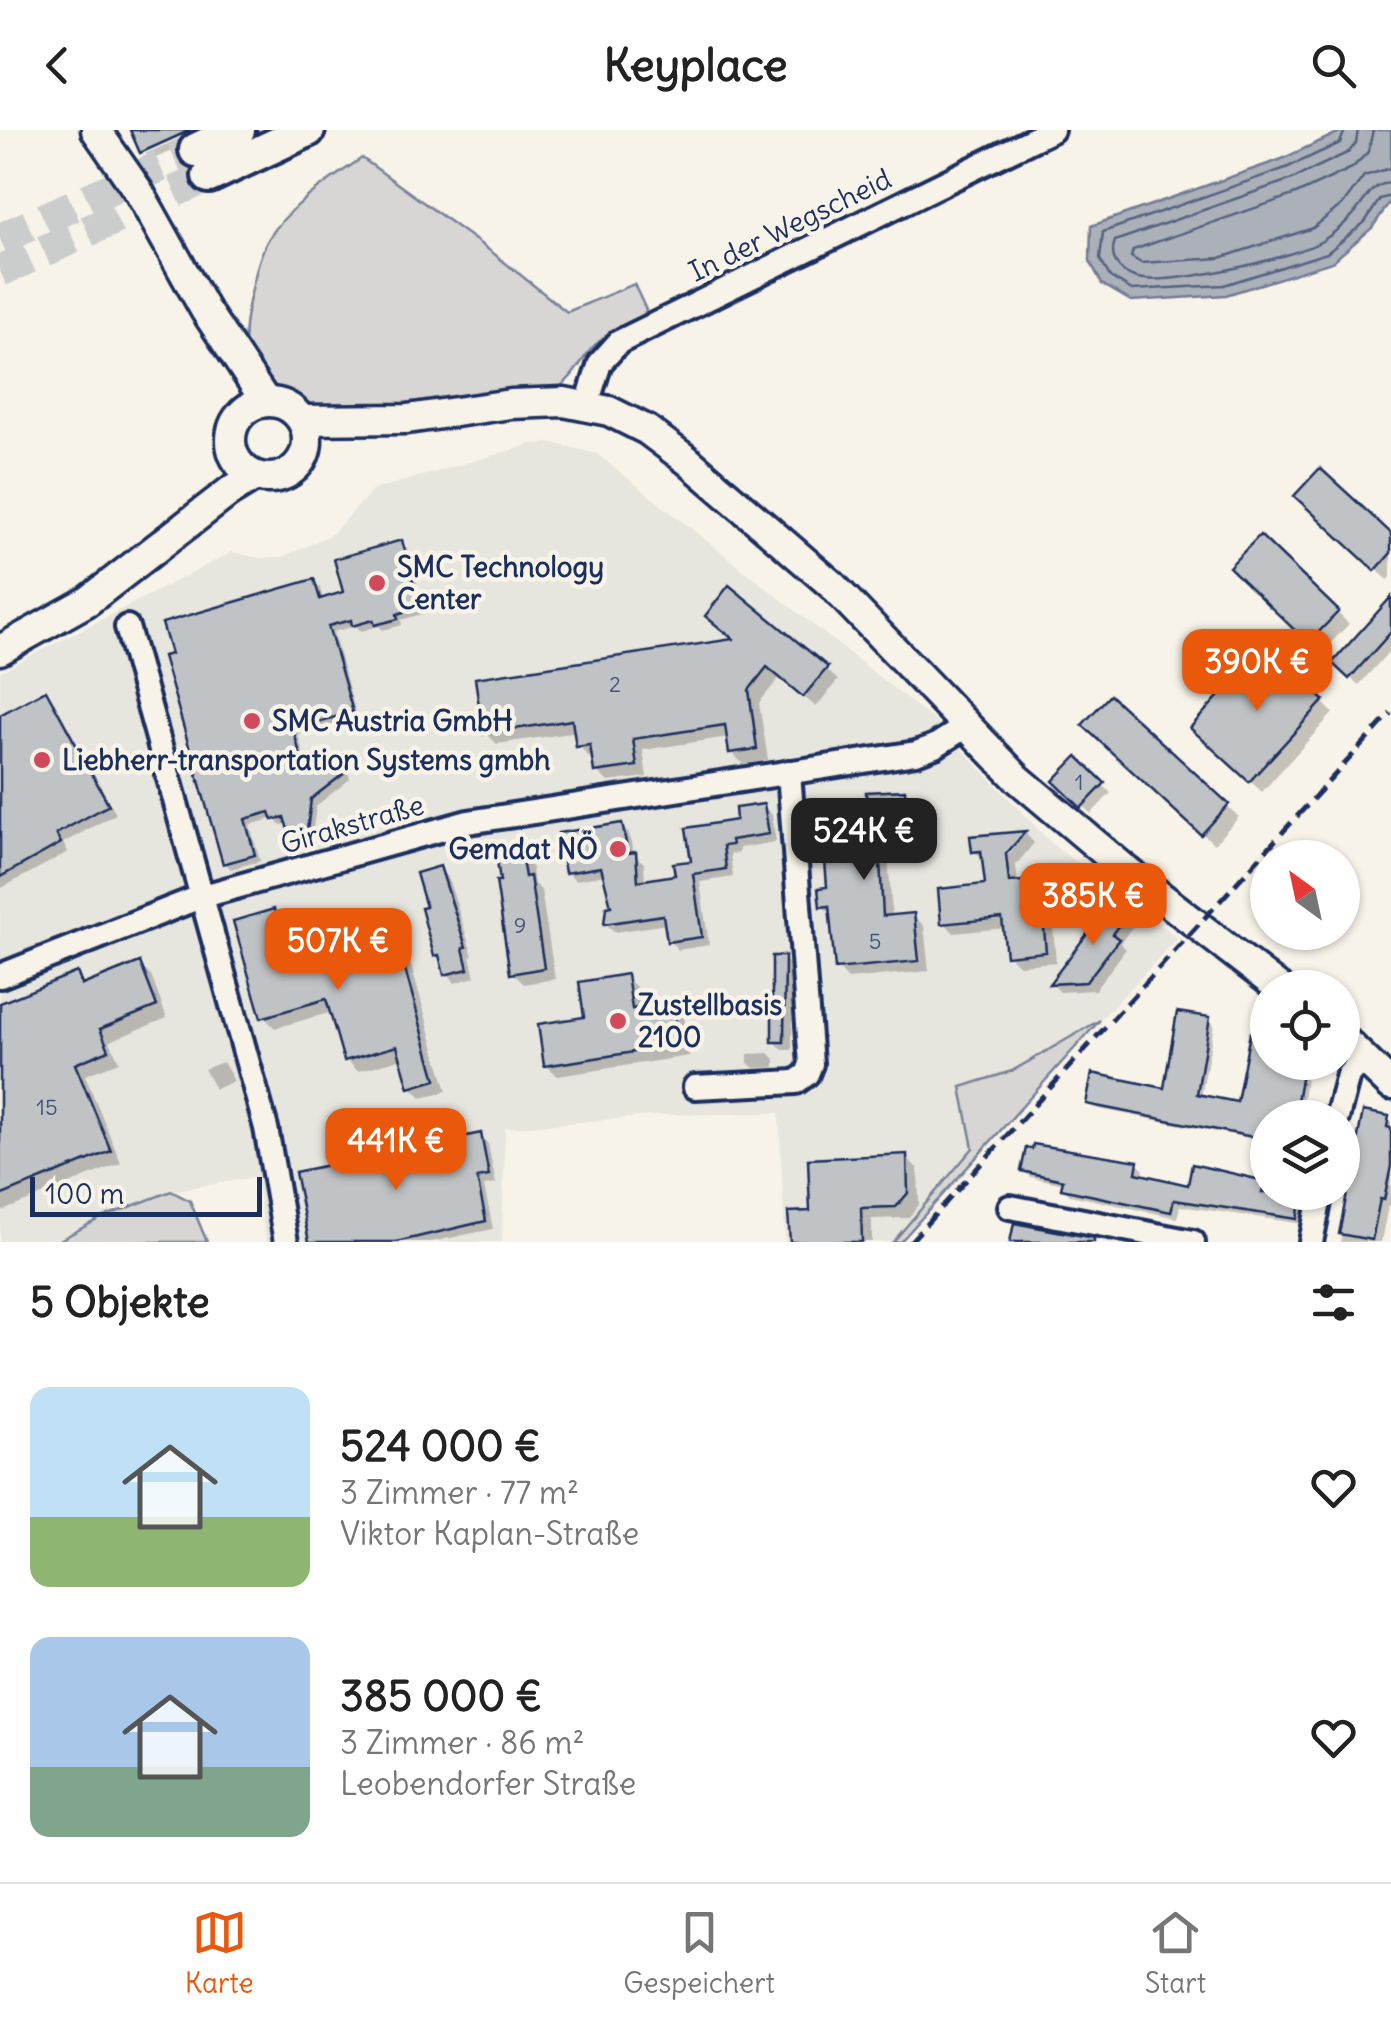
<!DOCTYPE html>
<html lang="de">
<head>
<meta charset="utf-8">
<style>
  body { margin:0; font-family:Delius,sans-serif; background:#f6f6f6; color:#222; height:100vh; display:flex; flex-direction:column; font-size:38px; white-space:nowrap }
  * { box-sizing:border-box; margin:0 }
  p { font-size:32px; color:#767676 }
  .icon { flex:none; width:55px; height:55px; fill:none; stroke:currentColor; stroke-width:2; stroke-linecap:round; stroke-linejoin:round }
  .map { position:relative; height:1112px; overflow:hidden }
  .drawer { display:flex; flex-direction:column; background:#fff; flex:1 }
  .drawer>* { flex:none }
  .needle { width:65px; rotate:327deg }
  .fabs { position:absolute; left:1250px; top:710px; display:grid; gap:20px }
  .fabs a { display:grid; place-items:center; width:110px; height:110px; border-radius:50%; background:#fff; box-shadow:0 2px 8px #0004; font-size:50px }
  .scale { position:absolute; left:30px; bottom:25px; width:232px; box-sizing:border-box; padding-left:10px; border:5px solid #1b2f5e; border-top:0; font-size:28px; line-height:35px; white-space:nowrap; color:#1b2f5e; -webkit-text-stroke:8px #f7f3e8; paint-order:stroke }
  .price { position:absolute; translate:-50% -85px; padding:0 22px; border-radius:20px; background:#ea580c; color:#fff; font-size:32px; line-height:65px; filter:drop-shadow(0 2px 5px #0008) }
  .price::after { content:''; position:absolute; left:50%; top:60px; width:30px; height:22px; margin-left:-15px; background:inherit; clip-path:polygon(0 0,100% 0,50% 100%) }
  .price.selected { background:#222; color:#fff }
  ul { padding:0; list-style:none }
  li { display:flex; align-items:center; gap:30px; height:250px; padding:0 30px }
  li span { display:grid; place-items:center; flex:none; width:280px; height:200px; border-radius:20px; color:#555 }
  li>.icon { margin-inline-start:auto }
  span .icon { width:120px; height:120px; fill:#fffc; stroke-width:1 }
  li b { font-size:42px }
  h2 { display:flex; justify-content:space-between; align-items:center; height:120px; padding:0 30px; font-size:42px }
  header { display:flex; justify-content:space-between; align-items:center; height:130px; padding:0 30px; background:#fff; font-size:45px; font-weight:700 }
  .menu { display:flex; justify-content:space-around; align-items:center; height:140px; border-top:2px solid #e0e0e0; background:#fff; font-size:28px; color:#767676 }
  .menu a { display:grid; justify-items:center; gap:5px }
  .menu .selected { color:#ea580c }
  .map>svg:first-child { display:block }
  .built { fill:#e6e5de }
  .green { fill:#d7d6d4; stroke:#798299; stroke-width:2.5 }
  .water { fill:#acb0b9; stroke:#727c95; stroke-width:2.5 }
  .shadow { fill:#0003; fill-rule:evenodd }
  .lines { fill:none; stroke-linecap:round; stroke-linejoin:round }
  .shore { stroke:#556382; stroke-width:2.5 }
  .building { fill:#c0c3c5; stroke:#1b2f5e; stroke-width:2.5 }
  .highway-tunnel { stroke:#cbcccc; stroke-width:32; stroke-dasharray:32 16; stroke-linecap:butt }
  .minor-casing { stroke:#1b2f5e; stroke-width:30 }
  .major-casing { stroke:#1b2f5e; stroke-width:35 }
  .highway-casing { stroke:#1b2f5e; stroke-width:40 }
  .minor { stroke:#f7f3e8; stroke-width:22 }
  .major { stroke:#f7f3e8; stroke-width:28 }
  .highway { stroke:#f7f3e8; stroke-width:32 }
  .rail { stroke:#1b2f5e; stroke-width:5; stroke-dasharray:15 8; stroke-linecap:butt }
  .poi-dot { fill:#d1495b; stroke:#f7f3e8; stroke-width:4 }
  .labels { text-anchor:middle; stroke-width:9; stroke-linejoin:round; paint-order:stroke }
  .number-label { font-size:22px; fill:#445478 }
  .street-label { font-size:28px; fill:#1b2f5e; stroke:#f7f3e8 }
  .poi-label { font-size:28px; font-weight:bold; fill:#1b2f5e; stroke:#f7f3e8; text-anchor:start }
</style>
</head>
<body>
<header><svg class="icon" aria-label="back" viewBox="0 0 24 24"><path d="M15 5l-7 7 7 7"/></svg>Keyplace<svg class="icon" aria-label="search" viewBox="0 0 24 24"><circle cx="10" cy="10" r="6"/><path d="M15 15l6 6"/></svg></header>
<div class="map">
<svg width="1391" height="1112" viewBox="0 0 1391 1112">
  <rect width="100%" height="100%" fill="#f7f3e8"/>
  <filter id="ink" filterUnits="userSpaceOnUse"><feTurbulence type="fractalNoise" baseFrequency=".01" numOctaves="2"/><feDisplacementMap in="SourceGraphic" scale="20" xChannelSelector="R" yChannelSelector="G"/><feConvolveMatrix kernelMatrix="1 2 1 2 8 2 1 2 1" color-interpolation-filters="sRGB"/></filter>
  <g filter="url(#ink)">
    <polygon class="built" points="553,313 597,324 936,592 1053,715 1178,808 1100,890 1012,941 961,957 973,1018 893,1112 785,1112 779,983 664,985 505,998 502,1112 266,1112 256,1047 171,1061 101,1088 56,1112 0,1112 0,542 232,422 260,428 282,427 305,417 333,403 373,360 532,314"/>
    <g class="green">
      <path d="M362,28L493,123L567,182L634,154L646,180L643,186C627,195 609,203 595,215C579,231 574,251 552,261L332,283C305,280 313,277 292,266C238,238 239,213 252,159C256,141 260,123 269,108C291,74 329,51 362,28Z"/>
      <polygon points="1100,890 900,1112 893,1112 973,1018 961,957 1012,941"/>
      <polygon points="171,1061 190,1071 207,1112 56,1112 101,1088"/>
    </g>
    <polygon class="water" points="1344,0 1391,0 1391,70 1372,98 1332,132 1226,165 1131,171 1102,154 1090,131 1091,96 1282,29"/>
    <g class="shadow">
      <polygon points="187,5 190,13 151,30 145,24"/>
      <polygon points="1308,377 1391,406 1391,447 1388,450"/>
      <polygon points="1260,408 1349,494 1321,523 1232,437"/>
      <polygon points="401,413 407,419 425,483 401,490 402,495 383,500 379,496 361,501 356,496 333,502 357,588 298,605 308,640 341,630 347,636 350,649 316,676 312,707 298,711 292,705 289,693 281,695 274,688 250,695 260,731 231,739 225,733 314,452 320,458 323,470 346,464"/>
      <polygon points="729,458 838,550 816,577 780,547 759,573 768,630 743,634 731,622 729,607 643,620 647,647 608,652 597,641 595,627 590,628 579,616 577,602 497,614 485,602 736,511"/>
      <polygon points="1391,470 1391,519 1359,555 1343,542"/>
      <polygon points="46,563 54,571 116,684 63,713 68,722 0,759 0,588"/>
      <polygon points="1322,572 1333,583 1262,662 1205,610"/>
      <polygon points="1097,607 1227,676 1239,687 1214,714"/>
      <polygon points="1077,629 1111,663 1091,684 1056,651"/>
      <polygon points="904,662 915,673 918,722 888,724 892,787 913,785 924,796 929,841 848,849 838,838 833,786 822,776 830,760 827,723 821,716 869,680"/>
      <polygon points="763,676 772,685 776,712 739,718 739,723 730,724 733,747 700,752 709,815 678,820 670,811 667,794 615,802 606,794 614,778 606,745 575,750 567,741 621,696 629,704 634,725 644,733 645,753 678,748 739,692"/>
      <path d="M1025,703L1034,713L1016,735L1018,754L1077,744L1087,754L1090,790L1077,791L1078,795L1053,797L1056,832L1019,835L1008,825L1006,798L954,803L944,792L987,757L985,731L974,721L973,708ZM1013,712H1019L1000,735L996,732Z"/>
      <polygon points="518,714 530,726 534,754 541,760 555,849 524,854 513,843 503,753"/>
      <polygon points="439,739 448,748 473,826 470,826 475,847 455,853 436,825 429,778"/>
      <polygon points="1114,773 1136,792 1120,813 1126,819 1095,860 1060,862 1052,854"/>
      <polygon points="274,782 285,794 294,825 339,812 351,824 354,834 398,821 410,832 447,961 422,968 411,957 403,928 358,941 346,930 332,882 275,898 263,886"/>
      <polygon points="784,829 792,837 792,920 783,920 774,911"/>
      <polygon points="139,835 151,846 167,888 110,911 119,932 85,945 121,1033 0,1082 0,876 76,845 87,856"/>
      <polygon points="626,847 638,859 641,880 672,875 684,887 689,926 558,946 546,935"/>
      <polygon points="1209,890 1214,895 1201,968 1239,975 1268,932 1304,932 1308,937 1300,986 1310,988 1268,988 1268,1012 1094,978 1089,973 1166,961"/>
      <polygon points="769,923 775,929 775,937 754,938 748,933 748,924"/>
      <polygon points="223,932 234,951 215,959 204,939"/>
      <polygon points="1365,984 1391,992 1391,1077 1388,1076 1381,1112 1340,1112"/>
      <polygon points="480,1006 488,1014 496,1054 484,1056 493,1099 431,1112 312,1112"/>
      <polygon points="906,1027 918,1039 919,1075 908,1088 872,1089 872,1112 793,1112 813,1083"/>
      <polygon points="1137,1033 1144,1040 1143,1047 1190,1058 1194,1037 1268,1054 1268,1062 1310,1062 1303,1094 1180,1076 1177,1088 1070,1065 1063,1058 1064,1054 1030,1047 1024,1041"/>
    </g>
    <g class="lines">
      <g class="shore">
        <polyline points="1345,0 1340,13 1286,38 1103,102 1100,129 1110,147 1132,160 1224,155 1327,123 1365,92 1380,69 1391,66"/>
        <path d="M1358,0L1356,13L1349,22L1292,49L1115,111C1109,127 1117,141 1134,147C1164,158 1293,128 1322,111C1333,104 1349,91 1357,80C1368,67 1371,54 1391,53"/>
        <polyline points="1373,0 1368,22 1352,38 1296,64 1133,120 1131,127 1141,133 1220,128 1313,98 1344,73 1364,46 1391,38"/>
      </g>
    </g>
    <g class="building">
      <polygon points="130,0 191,0 140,23"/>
      <polygon points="1320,338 1391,403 1391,423 1375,441 1294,366"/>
      <polygon points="1260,405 1339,481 1308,513 1229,437"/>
      <polygon points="402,410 420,477 397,484 398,489 375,495 373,490 352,496 351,490 328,496 353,582 293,599 304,638 341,627 346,642 311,669 307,701 290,706 284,687 273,690 270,682 245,689 255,725 223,734 163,526 171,524 162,493 314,449 320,469 343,462 334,429"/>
      <polygon points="729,455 828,537 803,567 767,537 749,560 757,619 729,623 725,595 633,609 637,636 594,642 590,615 576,617 572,590 483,604 475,548 733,509 705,486"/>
      <polygon points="1391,467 1391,502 1349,549 1332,533"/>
      <polygon points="1264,516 1324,570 1249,652 1190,598"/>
      <polygon points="46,560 109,675 56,704 61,713 0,747 0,585"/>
      <polygon points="1110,565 1229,674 1201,705 1082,595"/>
      <polygon points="1077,626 1105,653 1081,678 1053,651"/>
      <polygon points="905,660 908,712 879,713 883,786 914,783 919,831 835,839 829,776 820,777 818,758 827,757 824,717 818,717 816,681 867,677 866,662"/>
      <polygon points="764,674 769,704 731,710 732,715 723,716 726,739 693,744 702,807 667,812 663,785 604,794 606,777 611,776 601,737 565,743 558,703 622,693 628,723 636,722 638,751 675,745 673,733 691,731 686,698 736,690 735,678"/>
      <polygon points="1026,701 1006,724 1009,752 1040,750 1039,744 1078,741 1081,780 1068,781 1068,785 1043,787 1046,822 1006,826 1002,788 941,794 938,759 985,754 981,721 972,722 970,706"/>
      <polygon points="519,712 525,747 530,746 544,838 510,844 496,751 500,751 495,716"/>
      <polygon points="440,736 466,817 463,818 468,839 444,845 439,825 434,826 421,778 426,777 416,743"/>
      <polygon points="1113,770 1129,782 1112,804 1119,809 1086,852 1049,854"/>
      <polygon points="274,779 287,824 340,809 347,833 399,818 436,950 409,958 397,916 344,931 326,869 261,888 233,791"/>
      <polygon points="772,826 785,826 784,912 772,912"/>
      <polygon points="140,832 157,876 100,899 109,920 75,934 111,1021 0,1066 0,873 77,842 82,855"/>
      <polygon points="627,844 632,879 673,873 679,915 544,936 538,894 584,887 579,852"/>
      <polygon points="1177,882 1210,887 1197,964 1237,972 1250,903 1268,906 1268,932 1304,932 1294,988 1268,988 1268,1010 1086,974 1092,943 1164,958"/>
      <polygon points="1363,981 1389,986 1387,997 1391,998 1391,1036 1384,1070 1380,1069 1372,1110 1339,1104"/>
      <polygon points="481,1003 489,1046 477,1048 486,1091 396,1112 309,1112 295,1042"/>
      <polygon points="1033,1014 1138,1031 1136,1043 1188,1055 1192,1034 1265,1051 1262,1062 1302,1062 1297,1089 1174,1070 1171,1082 1061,1059 1063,1050 1021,1041 1026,1018 1032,1019"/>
      <polygon points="907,1024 908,1063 896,1077 861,1078 862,1112 790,1112 788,1082 810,1081 808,1029"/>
      <polygon points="1014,1093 1094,1108 1094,1112 1010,1112"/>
    </g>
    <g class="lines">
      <g class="highway-tunnel">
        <polyline points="0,109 196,20"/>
        <polyline points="0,141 209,46"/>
      </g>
      <g class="minor-casing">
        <g id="minor">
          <polyline points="587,274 600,233 619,212 1052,0"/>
          <polyline points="127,497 266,998 286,1112"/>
          <polyline points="0,846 200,767 468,692 916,623 935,616 965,597"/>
          <polyline points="695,957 796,952 807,944 811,934 789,642"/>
          <polyline points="1337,988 1348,945 1364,927"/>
          <polyline points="1010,1077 1193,1112"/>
          <polyline points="1311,1112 1321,1062"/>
        </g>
      </g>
      <g class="major-casing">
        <g id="major">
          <polyline points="96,0 139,62 205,180 266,272"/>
          <circle cx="269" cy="310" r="38"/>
          <polyline points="302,290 407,289 511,274 564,272 609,281 647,300 687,330 832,455 1017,648 1120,735 1279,858"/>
          <polyline points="0,520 88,471 229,362 255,346"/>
          <polyline points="1342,908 1391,955"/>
        </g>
      </g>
      <g class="highway-casing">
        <g id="highway">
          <polyline points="196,20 238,0"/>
          <polyline points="209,46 308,0"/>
        </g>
      </g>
      <use href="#minor" class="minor"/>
      <use href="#major" class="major"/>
      <use href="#highway" class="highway"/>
      <polyline class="rail" points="910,1112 1391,583"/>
    </g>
  </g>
  <g class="poi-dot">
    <circle cx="377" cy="453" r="10"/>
    <circle cx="252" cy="591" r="10"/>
    <circle cx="42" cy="630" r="10"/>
    <circle cx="618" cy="719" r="10"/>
    <circle cx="618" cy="891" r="10"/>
  </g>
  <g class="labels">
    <g class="number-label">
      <text x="615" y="562">2</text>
      <text x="1079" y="660">1</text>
      <text x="520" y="803">9</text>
      <text x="875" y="819">5</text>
      <text x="47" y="985">15</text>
    </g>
    <g class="street-label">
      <text transform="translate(790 95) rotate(-26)" y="10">In der Wegscheid</text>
      <text transform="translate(352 694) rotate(-16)" y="10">Girakstraße</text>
    </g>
    <g class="poi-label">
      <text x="397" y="447">SMC Technology<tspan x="397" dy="32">Center</tspan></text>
      <text x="272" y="601">SMC Austria GmbH</text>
      <text x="62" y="640">Liebherr-transportation Systems gmbh</text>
      <text x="598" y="729" text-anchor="end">Gemdat NÖ</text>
      <text x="638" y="885">Zustellbasis<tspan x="638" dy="32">2100</tspan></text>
    </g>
  </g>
</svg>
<div class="fabs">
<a><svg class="needle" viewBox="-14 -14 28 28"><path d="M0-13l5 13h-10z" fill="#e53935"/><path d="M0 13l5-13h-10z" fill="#767676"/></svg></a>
<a><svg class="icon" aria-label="locate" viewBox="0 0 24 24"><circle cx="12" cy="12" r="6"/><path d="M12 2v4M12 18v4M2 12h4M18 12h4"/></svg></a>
<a><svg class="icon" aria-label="layers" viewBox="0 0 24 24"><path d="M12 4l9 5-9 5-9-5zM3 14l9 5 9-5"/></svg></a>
</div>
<div class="scale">100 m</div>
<b class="price" style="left:1257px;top:584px">390K €</b>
<b class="price selected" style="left:864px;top:753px">524K €</b>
<b class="price" style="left:1093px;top:818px">385K €</b>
<b class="price" style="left:338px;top:863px">507K €</b>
<b class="price" style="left:396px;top:1063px">441K €</b>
</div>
<section class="drawer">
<h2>5 Objekte<svg class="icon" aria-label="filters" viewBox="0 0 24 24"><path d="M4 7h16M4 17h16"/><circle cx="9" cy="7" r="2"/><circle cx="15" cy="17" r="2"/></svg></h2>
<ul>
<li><span style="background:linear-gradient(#bfe0f5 65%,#8fb573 0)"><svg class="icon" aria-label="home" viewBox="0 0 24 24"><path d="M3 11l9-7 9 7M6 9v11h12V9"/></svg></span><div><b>524 000 €</b><p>3 Zimmer · 77 m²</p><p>Viktor Kaplan-Straße</p></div><svg class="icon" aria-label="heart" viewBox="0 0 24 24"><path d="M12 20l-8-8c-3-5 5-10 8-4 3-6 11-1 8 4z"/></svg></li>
<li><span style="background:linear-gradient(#a9c7e8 65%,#7fa58c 0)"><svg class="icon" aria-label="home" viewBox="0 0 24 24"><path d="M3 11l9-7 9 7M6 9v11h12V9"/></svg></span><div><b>385 000 €</b><p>3 Zimmer · 86 m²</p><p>Leobendorfer Straße</p></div><svg class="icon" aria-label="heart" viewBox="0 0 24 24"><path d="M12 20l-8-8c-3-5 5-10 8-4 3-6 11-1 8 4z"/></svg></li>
</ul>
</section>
<nav class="menu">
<a class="selected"><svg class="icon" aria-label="map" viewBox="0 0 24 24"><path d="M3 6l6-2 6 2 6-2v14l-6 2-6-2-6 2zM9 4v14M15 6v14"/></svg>Karte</a>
<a><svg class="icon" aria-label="saved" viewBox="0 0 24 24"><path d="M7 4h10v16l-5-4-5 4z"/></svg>Gespeichert</a>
<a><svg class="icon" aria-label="home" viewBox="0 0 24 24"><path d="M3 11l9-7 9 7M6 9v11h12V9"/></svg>Start</a>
</nav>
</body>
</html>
